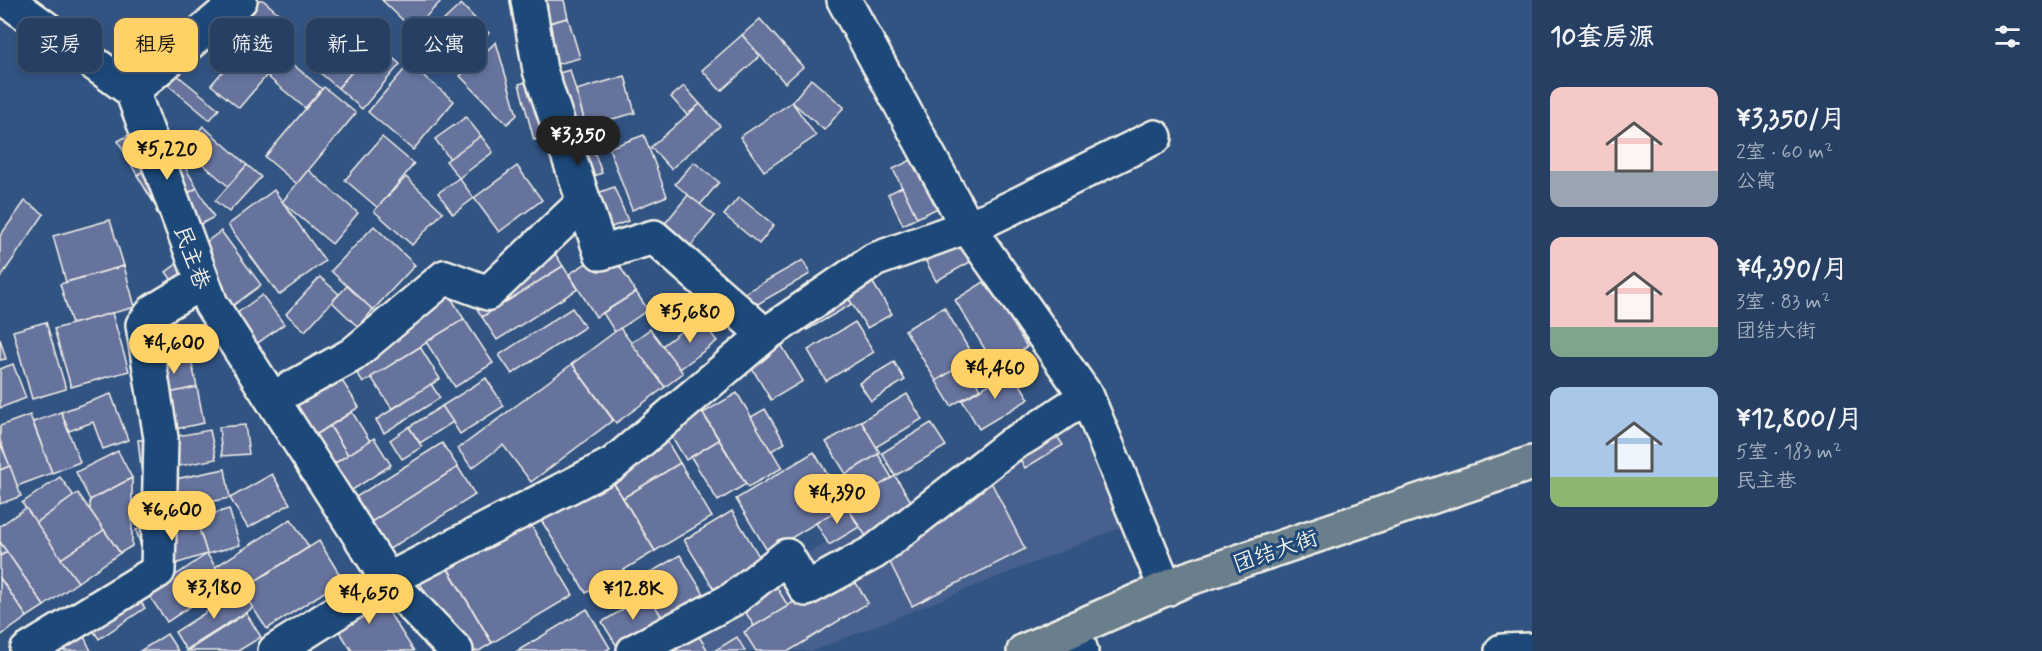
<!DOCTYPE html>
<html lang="zh">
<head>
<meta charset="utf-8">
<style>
  body { margin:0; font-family:Mynerve,"LXGW WenKai TC",sans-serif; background:#2e4668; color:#f1f3f6; height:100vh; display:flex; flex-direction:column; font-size:22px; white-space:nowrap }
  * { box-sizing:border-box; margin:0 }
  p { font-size:20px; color:#a4afbe }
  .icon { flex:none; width:33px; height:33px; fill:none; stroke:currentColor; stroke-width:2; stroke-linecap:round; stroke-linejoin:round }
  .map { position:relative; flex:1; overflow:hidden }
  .drawer { display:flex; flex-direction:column; background:#263f62; width:510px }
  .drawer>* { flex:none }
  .guide { position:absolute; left:18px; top:18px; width:570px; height:54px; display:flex; gap:12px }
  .price { position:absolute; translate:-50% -51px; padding:0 14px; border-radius:21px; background:#ffd166; color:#111; font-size:20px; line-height:39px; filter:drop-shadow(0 2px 3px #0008) }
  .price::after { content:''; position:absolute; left:50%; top:36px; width:18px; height:14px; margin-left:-9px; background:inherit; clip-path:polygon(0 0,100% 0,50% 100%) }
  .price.active { background:#222; color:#fff }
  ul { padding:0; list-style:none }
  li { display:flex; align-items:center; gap:18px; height:150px; padding:0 18px }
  li span { display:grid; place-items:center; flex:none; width:168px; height:120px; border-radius:12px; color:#555 }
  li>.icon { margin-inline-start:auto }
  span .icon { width:72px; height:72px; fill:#fffc; stroke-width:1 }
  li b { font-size:26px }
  h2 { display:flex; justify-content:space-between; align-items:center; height:72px; padding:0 18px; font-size:26px }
  .pill { padding:0 21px; border-radius:12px; background:#263f62; box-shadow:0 3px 9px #0003,0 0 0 2px #425877; font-size:21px; line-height:54px }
  .pill.active { background:#ffd166; color:#111 }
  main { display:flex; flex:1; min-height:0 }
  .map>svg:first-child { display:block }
  .built { fill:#46608d }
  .building { fill:#66739d; stroke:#f4f1e8; stroke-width:1.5 }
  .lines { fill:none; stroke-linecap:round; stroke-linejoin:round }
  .minor-casing { stroke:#f4f1e8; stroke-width:38 }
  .major-casing { stroke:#f4f1e8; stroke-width:38 }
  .minor { stroke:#1f4a7a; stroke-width:33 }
  .major { stroke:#6b7e8b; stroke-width:33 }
  .labels { text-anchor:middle; stroke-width:6; stroke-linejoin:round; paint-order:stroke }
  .street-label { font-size:22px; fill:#f4f1e8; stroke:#1f4a7a }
</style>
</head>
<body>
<main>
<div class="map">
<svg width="1532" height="651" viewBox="0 0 1532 651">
  <rect width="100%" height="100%" fill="#325483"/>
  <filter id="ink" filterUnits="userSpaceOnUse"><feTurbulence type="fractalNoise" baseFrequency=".0167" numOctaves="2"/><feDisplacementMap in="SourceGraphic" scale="12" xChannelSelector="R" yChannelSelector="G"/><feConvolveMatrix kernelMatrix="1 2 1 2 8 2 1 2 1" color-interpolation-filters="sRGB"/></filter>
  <g filter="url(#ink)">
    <polygon class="built" points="1070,414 1125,526 813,651 622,651"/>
    <g class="building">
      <polygon points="231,0 263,0 294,27 269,56 220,14"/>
      <polygon points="382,0 442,0 413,30"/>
      <polygon points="528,0 564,0 568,18 535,26"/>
      <polygon points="461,4 489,33 454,67 425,38"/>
      <polygon points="568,18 580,58 527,72 516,32"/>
      <polygon points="760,19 803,67 785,83 742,35"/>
      <polygon points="348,23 375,45 338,88 312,66"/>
      <polygon points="742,35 760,56 721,91 702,70"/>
      <polygon points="496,42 517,115 507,124 460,76"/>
      <polygon points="376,44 400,64 362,109 338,88"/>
      <polygon points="245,45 273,68 239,108 211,85"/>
      <polygon points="284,57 322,89 305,108 268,77"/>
      <polygon points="409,64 454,101 413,150 368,112"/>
      <polygon points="570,70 586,126 534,140 519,84"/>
      <polygon points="177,75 219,109 210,120 168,85"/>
      <polygon points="625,76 635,113 586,126 576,90"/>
      <polygon points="811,79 844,107 824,130 792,102"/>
      <polygon points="684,86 700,104 687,115 671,97"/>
      <polygon points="324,87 356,113 297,184 265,157"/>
      <polygon points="792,102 816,136 764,171 740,137"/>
      <polygon points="700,104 720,126 671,169 651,147"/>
      <polygon points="466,117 481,136 450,159 435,139"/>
      <polygon points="159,118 178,152 137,175 118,141"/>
      <polygon points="203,126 247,165 228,186 184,148"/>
      <polygon points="644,135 667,196 632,210 609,148"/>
      <polygon points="481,136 493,152 459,178 446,161"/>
      <polygon points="382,137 414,164 378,208 345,180"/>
      <polygon points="592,146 602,173 563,188 553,161"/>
      <polygon points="177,153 197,188 158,210 137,175"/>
      <polygon points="917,157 940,207 917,218 893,169"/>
      <polygon points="694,162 719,182 700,205 675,184"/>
      <polygon points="247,165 261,177 229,212 215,201"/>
      <polygon points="517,166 542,200 499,232 474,198"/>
      <polygon points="308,170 358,213 332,244 282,202"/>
      <polygon points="406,177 443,212 412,245 374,211"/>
      <polygon points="459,178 474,198 453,214 438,193"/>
      <polygon points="614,187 628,221 584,237 571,203"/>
      <polygon points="902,187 917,218 903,225 888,194"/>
      <polygon points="197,188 214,217 172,240 156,211"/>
      <polygon points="274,190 325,261 279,295 228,225"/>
      <polygon points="688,195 715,216 681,258 654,237"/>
      <polygon points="739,197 774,225 759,244 724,215"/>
      <polygon points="25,201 44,214 0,278 0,236"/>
      <polygon points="110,220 124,266 66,282 53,236"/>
      <polygon points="374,226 415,265 373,310 331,271"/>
      <polygon points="953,226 972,261 936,281 918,246"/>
      <polygon points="221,231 261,285 205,326 166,272"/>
      <polygon points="545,238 563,266 482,317 465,289"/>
      <polygon points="609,249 636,292 596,317 569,274"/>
      <polygon points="803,260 810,274 740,314 732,300"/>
      <polygon points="124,266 135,307 72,324 60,284"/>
      <polygon points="563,266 578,289 497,340 482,317"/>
      <polygon points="867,273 892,314 867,328 842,288"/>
      <polygon points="320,277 339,294 305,331 286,314"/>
      <polygon points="987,280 1027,347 995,366 955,300"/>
      <polygon points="347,286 373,310 358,327 332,302"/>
      <polygon points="445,288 464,319 363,383 344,352"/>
      <polygon points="636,292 648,310 615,332 603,313"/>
      <polygon points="845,292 852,304 807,330 800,319"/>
      <polygon points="262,295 284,324 237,358 215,329"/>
      <polygon points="944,307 974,358 936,381 905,330"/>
      <polygon points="572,308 585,327 512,374 499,355"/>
      <polygon points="112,313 129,371 71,387 54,329"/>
      <polygon points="699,318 717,341 680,369 662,346"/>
      <polygon points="464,319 493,363 455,387 426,342"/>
      <polygon points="46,322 66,389 32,399 13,331"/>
      <polygon points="855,322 874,352 826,381 808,350"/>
      <polygon points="620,328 665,387 616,423 572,364"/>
      <polygon points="650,329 683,373 665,387 631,343"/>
      <polygon points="773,331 803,381 771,400 741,350"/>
      <polygon points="0,339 6,359 0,360"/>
      <polygon points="420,347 440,379 392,409 371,377"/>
      <polygon points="190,355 197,387 158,396 152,363"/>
      <polygon points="328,359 359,407 286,454 255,406"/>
      <polygon points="894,362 905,380 871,401 859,383"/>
      <polygon points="964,363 980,389 951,406 936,381"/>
      <polygon points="13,364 26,398 0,408 0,369"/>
      <polygon points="572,364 613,420 531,482 503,445 472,468 458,449"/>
      <polygon points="1012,371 1029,399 979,429 962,400"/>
      <polygon points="486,378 504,406 460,434 442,406"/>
      <polygon points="431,384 440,398 384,433 376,420"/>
      <polygon points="197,387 204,423 148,435 141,399"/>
      <polygon points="690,392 719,440 686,460 657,412"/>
      <polygon points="737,393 782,468 748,487 703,413"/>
      <polygon points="111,394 128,440 103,449 93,422 69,431 61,412"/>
      <polygon points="907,394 922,419 876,447 861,421"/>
      <polygon points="442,406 453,422 420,443 409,427"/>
      <polygon points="765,409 785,443 771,451 751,417"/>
      <polygon points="61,412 80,462 52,473 33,422"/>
      <polygon points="352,412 370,441 348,455 330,426"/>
      <polygon points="30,415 52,473 17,486 0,440 0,426"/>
      <polygon points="861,421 880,453 846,474 826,442"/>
      <polygon points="931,423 946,446 895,476 882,453"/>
      <polygon points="245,425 249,454 222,456 219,427"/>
      <polygon points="330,426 348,455 304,483 286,454"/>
      <polygon points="409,427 422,447 402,459 390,440"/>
      <polygon points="210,430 216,459 164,469 165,481 225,469 230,498 168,510 146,513 138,440 161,439"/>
      <polygon points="661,431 680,463 623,498 603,466"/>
      <polygon points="1054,432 1063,445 1025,468 1017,454"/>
      <polygon points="374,438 391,465 329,505 312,478"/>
      <polygon points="719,440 746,484 718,501 691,457"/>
      <polygon points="0,443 10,466 0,470"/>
      <polygon points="442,443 458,467 356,532 340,507"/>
      <polygon points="118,451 132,478 90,500 76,472"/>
      <polygon points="814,452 846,505 768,552 736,499"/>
      <polygon points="878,454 892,478 860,497 846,474"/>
      <polygon points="680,463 712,517 655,551 623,498"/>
      <polygon points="10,466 21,496 0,504 0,470"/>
      <polygon points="603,466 655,551 586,593 533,507"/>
      <polygon points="458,467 475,495 377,557 360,529"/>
      <polygon points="272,474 290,504 248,528 230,498"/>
      <polygon points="895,476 916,509 867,538 846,505"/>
      <polygon points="60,477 74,496 36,523 22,503"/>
      <polygon points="132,478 132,546 120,553 90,510 90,500"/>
      <polygon points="990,480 1025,549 912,606 877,537"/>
      <polygon points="78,493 104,530 61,559 36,523"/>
      <polygon points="846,505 859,527 829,545 816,523"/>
      <polygon points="26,508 78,582 44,606 0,542 0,526"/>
      <polygon points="229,509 240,545 207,554 196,519"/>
      <polygon points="732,511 766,568 718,596 684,540"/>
      <polygon points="194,512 207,554 149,572 136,530"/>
      <polygon points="523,512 573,595 492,643 443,560"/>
      <polygon points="291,519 309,547 233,595 215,567"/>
      <polygon points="104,530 120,553 78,582 61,559"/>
      <polygon points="319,541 343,580 267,629 241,590"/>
      <polygon points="0,542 7,552 0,556"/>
      <polygon points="7,552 44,606 27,617 0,578 0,556"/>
      <polygon points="838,553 868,603 789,651 756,651 744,632 817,588 807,571"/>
      <polygon points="207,554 226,583 167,622 148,594"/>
      <polygon points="680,555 705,596 664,621 639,579"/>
      <polygon points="442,559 492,643 479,651 461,651 415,575"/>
      <polygon points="770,576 788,606 754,626 736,596"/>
      <polygon points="0,578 27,617 0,636"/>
      <polygon points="124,578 145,608 99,639 78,608"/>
      <polygon points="372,586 414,651 352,651 328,614"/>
      <polygon points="241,590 253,608 186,650 175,632"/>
      <polygon points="648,594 664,621 618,648 602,622"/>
      <polygon points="587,609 610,648 605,651 517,651"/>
      <polygon points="246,613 261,637 238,651 187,651"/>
      <polygon points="687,617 708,651 631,651"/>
      <polygon points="77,622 91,651 50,651"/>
      <polygon points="167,634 178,651 140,651"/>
      <polygon points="737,637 745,651 714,651"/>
    </g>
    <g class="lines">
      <g class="minor-casing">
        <g id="minor">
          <polyline points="7,0 132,91 211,304 388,580 456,651"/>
          <polyline points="528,0 540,70 601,253 654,237 765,335"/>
          <polyline points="844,0 967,226 1087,397 1166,589"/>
          <polyline points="132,91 240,0"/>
          <polyline points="272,399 352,355 445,277 488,293 584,202"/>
          <polyline points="1073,629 1081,651"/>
          <polyline points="27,651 158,571 161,438 143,325 154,311 202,282"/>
          <polyline points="275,651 388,580 613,464 765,335 874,260 990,218 1155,137"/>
          <path d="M634,651L733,599L787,556L806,589L874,552L1012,444C1038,431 1061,411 1087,397"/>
          <polyline points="1502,651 1532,650"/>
        </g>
      </g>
      <g class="major-casing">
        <polyline id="major" points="1024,651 1187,579 1532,463"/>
      </g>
      <use href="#minor" class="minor"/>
      <use href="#major" class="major"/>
    </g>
  </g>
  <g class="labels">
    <g class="street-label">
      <text transform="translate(193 257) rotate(70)" y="8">民主巷</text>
      <text transform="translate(1275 550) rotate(-19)" y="8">团结大街</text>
    </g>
  </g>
</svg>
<b class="price active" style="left:578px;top:167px">¥3,350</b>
<b class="price" style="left:167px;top:181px">¥5,220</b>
<b class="price" style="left:690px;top:344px">¥5,680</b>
<b class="price" style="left:174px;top:375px">¥4,600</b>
<b class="price" style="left:995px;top:400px">¥4,460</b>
<b class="price" style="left:837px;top:525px">¥4,390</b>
<b class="price" style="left:172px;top:542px">¥6,600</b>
<b class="price" style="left:214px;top:620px">¥3,180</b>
<b class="price" style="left:633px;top:621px">¥12.8K</b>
<b class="price" style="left:369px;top:625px">¥4,650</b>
<div class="guide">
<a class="pill">买房</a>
<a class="pill active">租房</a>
<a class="pill">筛选</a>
<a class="pill">新上</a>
<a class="pill">公寓</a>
</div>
</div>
<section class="drawer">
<h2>10套房源<svg class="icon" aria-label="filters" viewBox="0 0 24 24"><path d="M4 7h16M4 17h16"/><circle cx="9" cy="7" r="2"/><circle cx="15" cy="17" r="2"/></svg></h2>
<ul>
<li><span style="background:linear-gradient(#f6c9c9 70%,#9aa5b1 0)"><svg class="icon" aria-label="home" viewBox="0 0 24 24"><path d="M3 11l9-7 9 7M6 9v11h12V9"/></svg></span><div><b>¥3,350/月</b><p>2室 · 60 m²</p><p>公寓</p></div></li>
<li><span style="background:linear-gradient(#f6c9c9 75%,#7fa58c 0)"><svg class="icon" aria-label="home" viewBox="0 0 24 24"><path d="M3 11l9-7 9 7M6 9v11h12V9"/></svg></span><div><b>¥4,390/月</b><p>3室 · 83 m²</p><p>团结大街</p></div></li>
<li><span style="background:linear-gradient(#a9c7e8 75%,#8fb573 0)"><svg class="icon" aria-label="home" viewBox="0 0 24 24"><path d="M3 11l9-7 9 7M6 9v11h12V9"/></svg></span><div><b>¥12,800/月</b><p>5室 · 183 m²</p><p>民主巷</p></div></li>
</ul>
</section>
</main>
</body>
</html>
